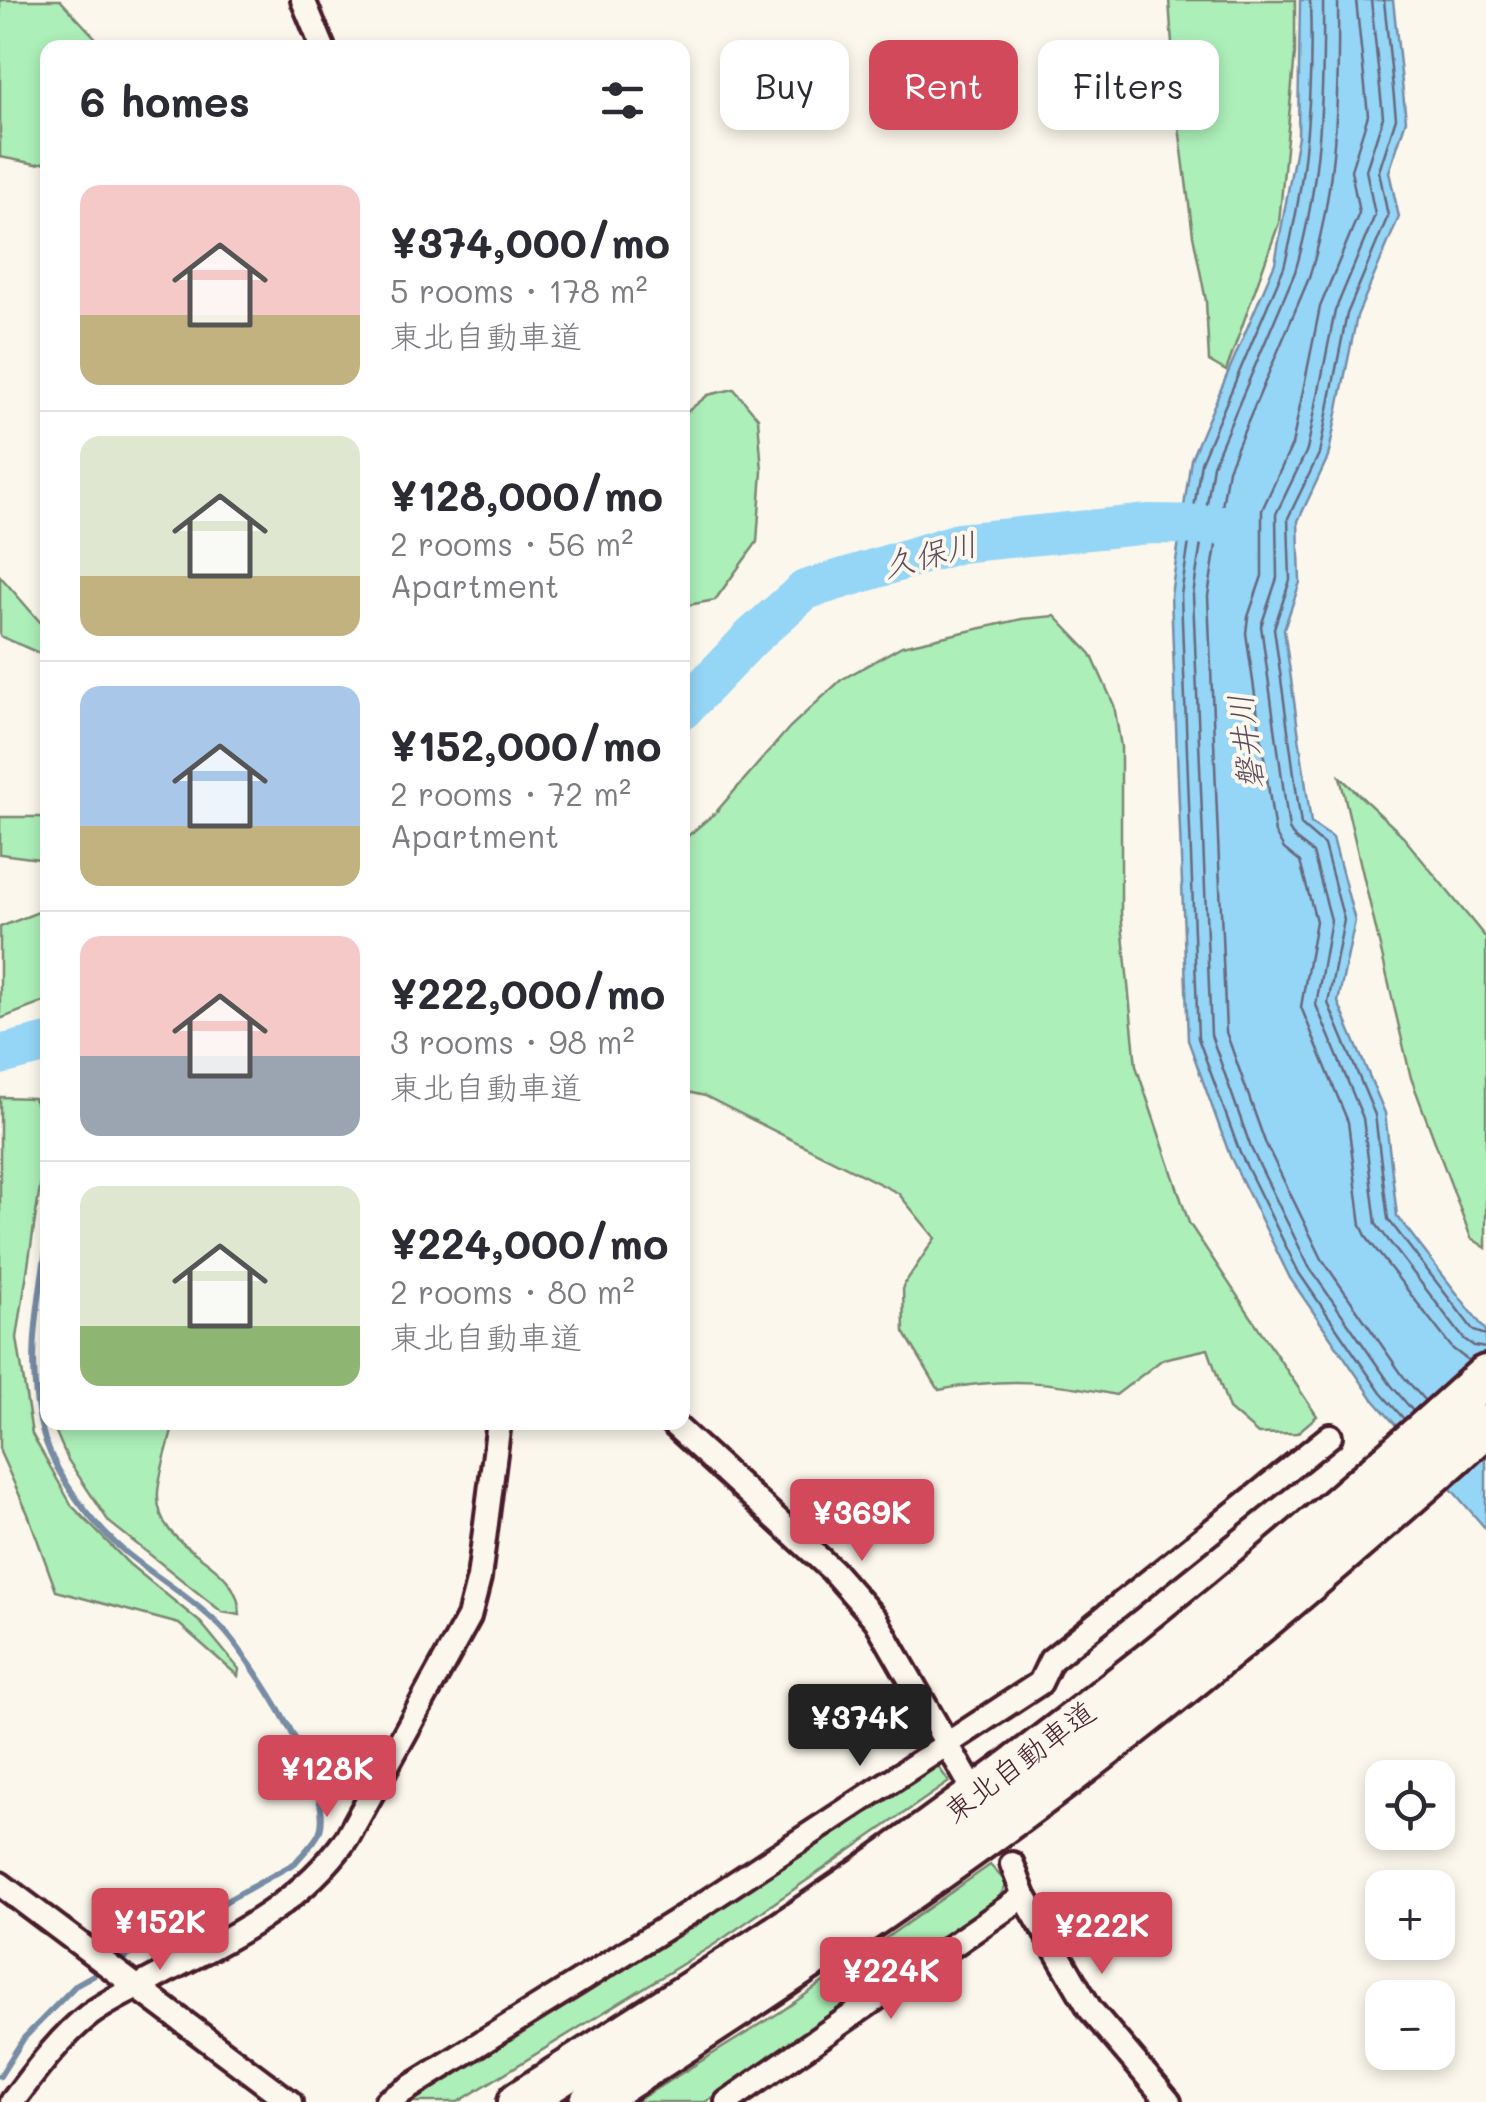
<!DOCTYPE html>
<html lang="en">
<head>
<meta charset="utf-8">
<style>
  body { margin:0; font-family:Mali,"Klee One",sans-serif; background:#f7f7f7; color:#2b2b33; height:100vh; display:flex; flex-direction:column; font-size:38px; white-space:nowrap }
  * { box-sizing:border-box; margin:0 }
  p { font-size:32px; color:#7c7c81 }
  .icon { flex:none; width:55px; height:55px; fill:none; stroke:currentColor; stroke-width:2; stroke-linecap:round; stroke-linejoin:round }
  .map { position:relative; flex:1; overflow:hidden }
  .panel { position:absolute; left:40px; top:40px; width:650px; height:1390px; display:flex; flex-direction:column; background:#fff; border-radius:20px; box-shadow:0 5px 15px #0003 }
  .panel>* { flex:none }
  .hud { position:absolute; left:720px; top:40px; width:615px; height:90px; display:flex; gap:20px }
  .buttons { position:absolute; left:1365px; top:1760px; display:grid; gap:20px }
  .buttons a { display:grid; place-items:center; width:90px; height:90px; border-radius:20px; background:#fff; box-shadow:0 5px 15px #0003; font-size:50px }
  .price { position:absolute; translate:-50% -85px; padding:0 22px; border-radius:10px; background:#d1495b; color:#fff; font-size:32px; line-height:65px; filter:drop-shadow(0 2px 5px #0008) }
  .price::after { content:''; position:absolute; left:50%; top:60px; width:30px; height:22px; margin-left:-15px; background:inherit; clip-path:polygon(0 0,100% 0,50% 100%) }
  .price.active { background:#222; color:#fff }
  ul { padding:0; list-style:none }
  li { display:flex; align-items:center; gap:30px; height:250px; padding:0 40px }
  li+li { border-top:2px solid #e1e1e2 }
  li span { display:grid; place-items:center; flex:none; width:280px; height:200px; border-radius:20px; color:#555 }
  li>.icon { margin-inline-start:auto }
  span .icon { width:120px; height:120px; fill:#fffc; stroke-width:1 }
  li b { font-size:42px }
  h2 { display:flex; justify-content:space-between; align-items:center; height:120px; padding:0 40px; font-size:42px }
  .chip { padding:0 35px; border-radius:20px; background:#fff; box-shadow:0 5px 15px #0003; font-size:35px; line-height:90px }
  .chip.active { background:#d1495b; color:#fff }
  .map>svg:first-child { display:block }
  .green { fill:#acefb9; stroke:#7b8772; stroke-width:2.5 }
  .water { fill:#95d5f6; stroke:#778ca5; stroke-width:2.5 }
  .lines { fill:none; stroke-linecap:round; stroke-linejoin:round }
  .shore { stroke:#68687c; stroke-width:2.5 }
  .stream { stroke:#778ca5; stroke-width:6 }
  .river { stroke:#95d5f6; stroke-width:40 }
  .minor-casing { stroke:#4a1f2b; stroke-width:30 }
  .motorway-casing { stroke:#4a1f2b; stroke-width:48 }
  .minor { stroke:#fbf7ec; stroke-width:22 }
  .motorway { stroke:#fbf7ec; stroke-width:40 }
  .labels { text-anchor:middle; stroke-width:8; stroke-linejoin:round; paint-order:stroke }
  .street-label { font-size:30px; fill:#4a1f2b; stroke:#fbf7ec }
  .water-label { font-size:32px; font-style:italic; fill:#5d4c5e; stroke:#fbf7ec }
</style>
</head>
<body>
<div class="map">
<svg width="1486" height="2102" viewBox="0 0 1486 2102">
  <rect width="100%" height="100%" fill="#fbf7ec"/>
  <filter id="ink" filterUnits="userSpaceOnUse"><feTurbulence type="fractalNoise" baseFrequency=".01" numOctaves="2"/><feDisplacementMap in="SourceGraphic" scale="20" xChannelSelector="R" yChannelSelector="G"/><feConvolveMatrix kernelMatrix="1 2 1 2 8 2 1 2 1" color-interpolation-filters="sRGB"/></filter>
  <g filter="url(#ink)">
    <g class="green">
      <polygon points="0,0 60,0 104,47 48,48 47,162 36,164 0,157"/>
      <polygon points="1169,0 1295,0 1295,53 1279,223 1226,371 1209,361 1206,301 1193,235 1176,104"/>
      <polygon points="734,389 758,418 762,471 757,542 715,600 683,606 683,415 708,395"/>
      <polygon points="0,576 47,630 47,648 41,654 0,636"/>
      <path d="M1055,616L1091,654L1114,705L1121,747V913L1136,1066L1189,1223L1317,1416L1297,1433L1258,1434L1229,1409L1208,1349L1163,1359L1116,1395C1050,1381 1006,1377 939,1390L904,1332L903,1286L935,1238L898,1193L705,1096L683,1091V840L716,812L790,727L841,680L902,646L1022,619Z"/>
      <polygon points="1340,777 1400,833 1486,938 1486,1248 1471,1238 1411,1078"/>
      <polygon points="0,817 47,817 47,860 0,854"/>
      <polygon points="47,898 47,1001 0,1019 0,927 41,911"/>
      <polygon points="0,1097 34,1098 47,1132 47,1141 17,1338 32,1434 72,1506 129,1564 201,1623 239,1669 238,1676 179,1624 56,1591 28,1514 0,1452"/>
      <path d="M52,1423H174C169,1445 160,1469 158,1492C154,1555 239,1555 240,1615L222,1612L109,1522L68,1460Z"/>
      <polygon points="938,1766 949,1782 715,1944 458,2102 396,2102 923,1767"/>
      <polygon points="990,1865 1007,1883 996,1903 757,2069 705,2102 635,2102 782,2011"/>
    </g>
    <polygon class="water" points="1300,0 1393,0 1406,120 1389,172 1399,217 1357,316 1328,457 1298,521 1300,582 1284,629 1311,823 1333,838 1355,921 1338,1002 1385,1113 1397,1216 1486,1331 1486,1529 1373,1399 1290,1278 1230,1156 1188,1040 1171,595 1191,459 1275,263 1298,136"/>
    <g class="lines">
      <g class="shore">
        <path d="M1310,0C1313,90 1307,180 1284,267L1201,462L1181,595L1198,1038L1240,1153L1299,1273L1381,1393L1404,1419"/>
        <path d="M1323,0C1324,91 1321,184 1295,272L1213,465L1193,595L1211,1035L1251,1148L1309,1267L1391,1385L1413,1411"/>
        <path d="M1338,0C1339,92 1337,189 1309,278L1228,469L1208,596L1226,1032L1265,1142L1322,1259L1403,1376L1425,1401"/>
        <polyline points="1356,0 1368,115 1351,170 1359,213 1320,307 1292,445 1262,510 1262,576 1248,617 1246,633 1275,833 1284,849 1300,862 1316,921 1301,1007 1348,1122 1361,1225 1367,1238 1453,1349 1469,1361"/>
        <polyline points="1371,0 1383,117 1366,170 1375,215 1335,311 1307,450 1276,514 1277,578 1261,626 1289,829 1295,839 1313,853 1331,920 1316,1005 1363,1118 1376,1224 1464,1339 1474,1346 1486,1348"/>
        <polyline points="1384,0 1396,118 1379,171 1388,216 1347,314 1319,454 1288,518 1290,580 1274,628 1301,825 1324,845 1344,920 1328,1003 1375,1115 1388,1219 1474,1331 1486,1335"/>
      </g>
      <g class="stream">
        <polyline points="46,1044 48,1047"/>
        <path d="M0,2076L24,2038L77,1984L295,1863C302,1854 314,1844 319,1833C338,1791 251,1658 220,1626C191,1597 155,1577 124,1551C92,1524 59,1480 45,1440C24,1375 38,1302 48,1237"/>
      </g>
      <g class="river">
        <polyline points="682,710 752,637 805,590 959,543 1149,524 1229,525"/>
        <polyline points="0,1055 48,1043"/>
      </g>
      <g class="minor-casing">
        <g id="minor">
          <polyline points="303,0 323,48"/>
          <polyline points="671,1422 832,1570 876,1620 966,1777"/>
          <polyline points="1012,1864 1024,1896 1090,2009 1169,2102"/>
          <polyline points="0,1884 290,2102"/>
          <path d="M12,2102C34,2073 59,2038 89,2015C109,2000 134,1989 156,1977C229,1938 298,1907 347,1838L469,1617L479,1578L499,1422"/>
          <polyline points="386,2102 694,1910 1040,1683 1051,1660 1330,1436"/>
          <polyline points="727,2102 1024,1896"/>
        </g>
      </g>
      <g class="motorway-casing">
        <g id="motorway">
          <path d="M519,2102C636,2027 754,1954 868,1874C1085,1722 1291,1554 1486,1376"/>
          <path d="M591,2102C782,1979 972,1853 1150,1711C1265,1620 1377,1524 1486,1426"/>
        </g>
      </g>
      <use href="#minor" class="minor"/>
      <use href="#motorway" class="motorway"/>
    </g>
  </g>
  <g class="labels">
    <g class="street-label">
      <text transform="translate(1020 1762) rotate(-37)" y="10">東北自動車道</text>
    </g>
    <g class="water-label">
      <text transform="translate(930 555) rotate(-14)" y="11">久保川</text>
      <text transform="translate(1246 742) rotate(-97)" y="11">磐井川</text>
    </g>
  </g>
</svg>
<div class="buttons">
<a><svg class="icon" aria-label="locate" viewBox="0 0 24 24"><circle cx="12" cy="12" r="6"/><path d="M12 2v4M12 18v4M2 12h4M18 12h4"/></svg></a>
<a>+</a>
<a>−</a>
</div>
<b class="price" style="left:862px;top:1564px">¥369K</b>
<b class="price active" style="left:860px;top:1769px">¥374K</b>
<b class="price" style="left:327px;top:1820px">¥128K</b>
<b class="price" style="left:160px;top:1973px">¥152K</b>
<b class="price" style="left:1102px;top:1977px">¥222K</b>
<b class="price" style="left:891px;top:2022px">¥224K</b>
<div class="hud">
<a class="chip">Buy</a>
<a class="chip active">Rent</a>
<a class="chip">Filters</a>
</div>
<section class="panel">
<h2>6 homes<svg class="icon" aria-label="filters" viewBox="0 0 24 24"><path d="M4 7h16M4 17h16"/><circle cx="9" cy="7" r="2"/><circle cx="15" cy="17" r="2"/></svg></h2>
<ul>
<li><span style="background:linear-gradient(#f6c9c9 65%,#c2b280 0)"><svg class="icon" aria-label="home" viewBox="0 0 24 24"><path d="M3 11l9-7 9 7M6 9v11h12V9"/></svg></span><div><b>¥374,000/mo</b><p>5 rooms · 178 m²</p><p>東北自動車道</p></div></li>
<li><span style="background:linear-gradient(#dfe7d0 70%,#c2b280 0)"><svg class="icon" aria-label="home" viewBox="0 0 24 24"><path d="M3 11l9-7 9 7M6 9v11h12V9"/></svg></span><div><b>¥128,000/mo</b><p>2 rooms · 56 m²</p><p>Apartment</p></div></li>
<li><span style="background:linear-gradient(#a9c7e8 70%,#c2b280 0)"><svg class="icon" aria-label="home" viewBox="0 0 24 24"><path d="M3 11l9-7 9 7M6 9v11h12V9"/></svg></span><div><b>¥152,000/mo</b><p>2 rooms · 72 m²</p><p>Apartment</p></div></li>
<li><span style="background:linear-gradient(#f6c9c9 60%,#9aa5b1 0)"><svg class="icon" aria-label="home" viewBox="0 0 24 24"><path d="M3 11l9-7 9 7M6 9v11h12V9"/></svg></span><div><b>¥222,000/mo</b><p>3 rooms · 98 m²</p><p>東北自動車道</p></div></li>
<li><span style="background:linear-gradient(#dfe7d0 70%,#8fb573 0)"><svg class="icon" aria-label="home" viewBox="0 0 24 24"><path d="M3 11l9-7 9 7M6 9v11h12V9"/></svg></span><div><b>¥224,000/mo</b><p>2 rooms · 80 m²</p><p>東北自動車道</p></div></li>
</ul>
</section>
</div>
</body>
</html>
